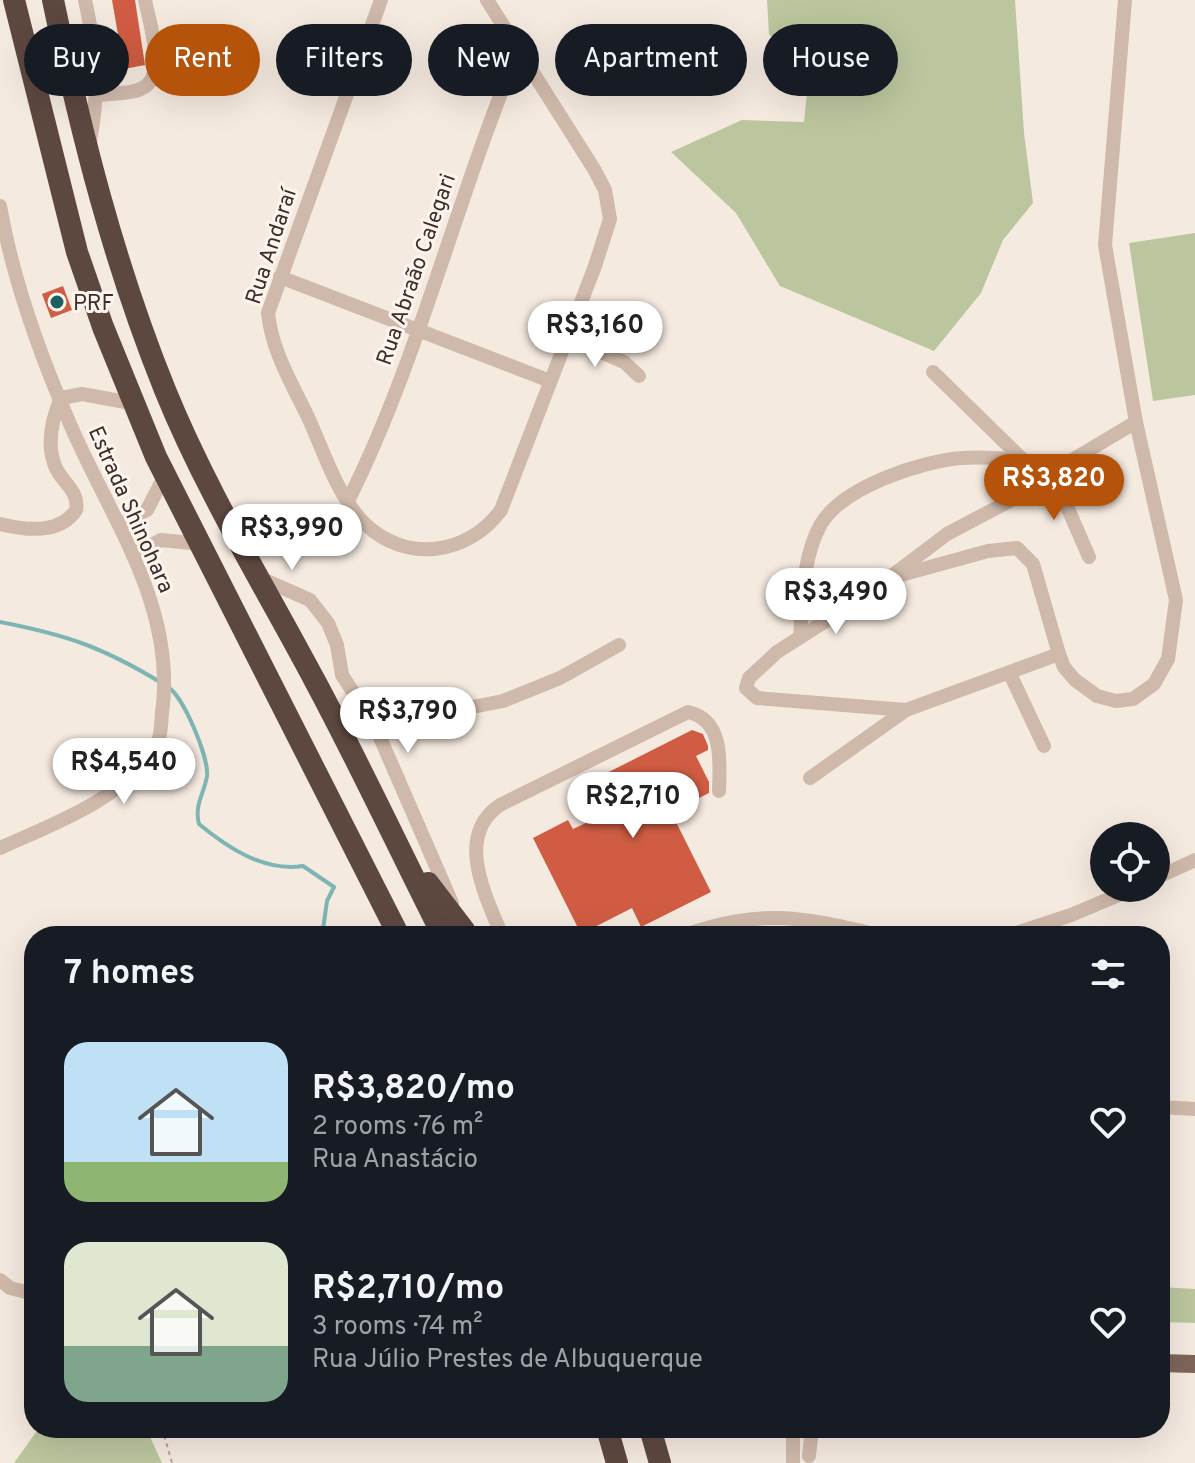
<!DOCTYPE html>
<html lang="en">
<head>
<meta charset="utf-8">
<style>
  body { margin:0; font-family:Overpass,sans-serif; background:#20242c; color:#f1f3f6; height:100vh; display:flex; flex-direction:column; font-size:30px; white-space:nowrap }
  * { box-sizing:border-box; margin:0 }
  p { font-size:26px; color:#9ea1a6 }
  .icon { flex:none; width:44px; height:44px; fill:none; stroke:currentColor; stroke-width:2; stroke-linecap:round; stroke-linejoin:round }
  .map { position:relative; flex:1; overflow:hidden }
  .sheet { position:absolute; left:24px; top:926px; width:1146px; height:512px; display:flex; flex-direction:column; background:#171b24; border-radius:32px; box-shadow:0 8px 32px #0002 }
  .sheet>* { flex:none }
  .hud { position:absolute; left:24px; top:24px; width:1148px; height:72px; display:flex; gap:16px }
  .fabs { position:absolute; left:1090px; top:822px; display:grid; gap:16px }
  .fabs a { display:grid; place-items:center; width:80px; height:80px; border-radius:50%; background:#171b24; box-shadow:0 8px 32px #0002; font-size:40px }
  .price { position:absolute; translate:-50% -68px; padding:0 18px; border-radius:28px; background:#fff; color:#222; font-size:26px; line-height:52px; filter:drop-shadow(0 2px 4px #0008) }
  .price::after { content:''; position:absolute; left:50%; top:48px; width:24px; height:18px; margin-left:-12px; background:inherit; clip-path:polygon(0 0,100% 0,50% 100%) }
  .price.selected { background:#b45309; color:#fff }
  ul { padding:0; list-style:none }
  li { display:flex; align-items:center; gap:24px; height:200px; padding:0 40px }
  li span { display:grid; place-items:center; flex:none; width:224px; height:160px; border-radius:24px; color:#555 }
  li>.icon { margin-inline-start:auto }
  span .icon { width:96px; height:96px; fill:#fffc; stroke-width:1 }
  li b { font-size:34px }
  h2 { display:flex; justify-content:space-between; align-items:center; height:96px; padding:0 40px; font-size:34px }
  .tag { padding:0 28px; border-radius:36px; background:#171b24; box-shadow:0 8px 32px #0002; font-size:28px; line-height:72px }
  .tag.selected { background:#b45309; color:#fff }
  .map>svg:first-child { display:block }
  .green { fill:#bbc69e }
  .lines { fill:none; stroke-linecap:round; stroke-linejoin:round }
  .stream { stroke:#7cb5b4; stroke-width:4 }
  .building { fill:#d05d43 }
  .path { stroke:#bba294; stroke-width:2; stroke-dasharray:4 4; stroke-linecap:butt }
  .minor { stroke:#cfb9aa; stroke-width:14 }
  .major { stroke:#7f645a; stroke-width:18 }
  .highway { stroke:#5d4840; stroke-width:22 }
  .poi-dot { fill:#1b6162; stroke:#fcf4ed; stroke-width:3 }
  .labels { text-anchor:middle; stroke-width:6; stroke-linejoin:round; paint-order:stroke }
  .street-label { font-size:22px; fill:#3c2f2a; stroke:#fcf4ed }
  .poi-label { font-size:22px; fill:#3c2f2a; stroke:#fcf4ed; text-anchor:start }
</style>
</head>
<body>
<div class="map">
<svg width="1195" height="1463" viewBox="0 0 1195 1463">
  <rect width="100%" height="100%" fill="#f5eae0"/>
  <g class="green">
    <polygon points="767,0 1015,0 1024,133 1033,203 1003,240 981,293 934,351 780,286 736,213 671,152 742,120 804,122 808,84 769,34"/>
    <polygon points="1195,233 1195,395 1153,401 1129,243"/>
    <polygon points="1160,1287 1195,1289 1195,1323 1160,1322"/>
    <polygon points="39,1428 146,1428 162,1463 14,1463"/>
  </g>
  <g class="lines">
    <g class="stream">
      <path d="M0,622C67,635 102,647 160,682"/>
      <path d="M168,687C183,696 209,757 207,776C204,794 194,805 199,824C228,848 264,872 303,866L334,887L327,901L322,936"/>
    </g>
  </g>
  <g class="building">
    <polygon points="112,0 135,0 145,65 124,69"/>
    <polygon points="63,286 72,310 51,318 42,294"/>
    <polygon points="692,730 703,734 708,746 708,750 696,756 709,782 709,793 671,812 711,892 641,927 632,908 581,934 533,838 568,820 573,829 605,814 589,782"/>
  </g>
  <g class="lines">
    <polyline class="path" points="162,1428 172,1463"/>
    <g class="minor">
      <path d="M85,0C97,56 100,85 90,142"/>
      <path d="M381,0L268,313C272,351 291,382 307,415C323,449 337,496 364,523C406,564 468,555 501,510L595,266L610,219L605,190L594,169L487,0"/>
      <path d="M98,95C112,93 136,95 147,85C165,70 149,20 145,0"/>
      <path d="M0,206C13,281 40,355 70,424C110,518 177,606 162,713C161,727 161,741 152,753C116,802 53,824 0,848"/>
      <polyline points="280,277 550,381"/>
      <polyline points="567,337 624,362 639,376"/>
      <polyline points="933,372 1023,460 1052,472 1089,557"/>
      <path d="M348,501C420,357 456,198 519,49"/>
      <path d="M0,524C25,530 60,535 76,510C80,491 61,482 55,466C46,443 52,419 61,398L82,394L136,404"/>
      <polyline points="120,525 147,510 165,475"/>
      <polyline points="133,555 161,540 201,544"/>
      <polyline points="260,578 310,600 328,623 337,645 342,675 375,726 452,903"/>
      <polyline points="890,578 988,551 1017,548 1033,564 1059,654 1064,667 1075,680 1097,696 1116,701 1133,699 1154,684 1168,659 1176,600 1136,422 1105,245 1125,0"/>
      <path d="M800,637C803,599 802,558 821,524C843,487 921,461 962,458C982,456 1003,459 1023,460"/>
      <polyline points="1059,654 906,710 757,698 746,688 749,678 777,652 865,596 947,534 1036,487 1052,472 1136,422"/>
      <polyline points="1010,674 1044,746"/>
      <polyline points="375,726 503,701 560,678 619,645"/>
      <polyline points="810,778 906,710"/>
      <polyline points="1156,878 1195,860"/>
      <path d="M502,936C486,896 454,836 500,805L688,712C724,720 720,762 719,791"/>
      <path d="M681,936C766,908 797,916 882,936"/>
      <polyline points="1007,936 1071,915 1135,888"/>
      <polyline points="1160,1107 1195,1109"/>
      <polyline points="0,1280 10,1288 34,1294"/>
      <polyline points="809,1456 812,1428"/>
      <polyline points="793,1463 793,1428"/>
    </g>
    <polyline class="major" points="1160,1363 1195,1364"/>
    <g class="highway">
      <polyline points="14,0 77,252 103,327 156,457 399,936"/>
      <path d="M53,0C81,133 114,264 165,390C206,491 264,585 315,681C360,765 400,851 443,936"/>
      <polyline points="428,883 464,930"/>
      <polyline points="607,1428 617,1463"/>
      <polyline points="650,1428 660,1463"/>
    </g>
  </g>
  <circle class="poi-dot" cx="57" cy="302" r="8"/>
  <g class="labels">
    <g class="street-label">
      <text transform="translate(270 246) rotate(-72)" y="8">Rua Andaraí</text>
      <text transform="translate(415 269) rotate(-71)" y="8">Rua Abraão Calegari</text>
      <text transform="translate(132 509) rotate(66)" y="8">Estrada Shinohara</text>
    </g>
    <g class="poi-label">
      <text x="73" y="310">PRF</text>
    </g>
  </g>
</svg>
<div class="fabs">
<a><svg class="icon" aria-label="locate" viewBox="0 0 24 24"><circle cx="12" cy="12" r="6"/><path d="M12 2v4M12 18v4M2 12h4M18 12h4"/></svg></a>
</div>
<b class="price" style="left:595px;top:369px">R$3,160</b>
<b class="price selected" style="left:1054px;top:522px">R$3,820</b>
<b class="price" style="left:292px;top:572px">R$3,990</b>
<b class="price" style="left:836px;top:636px">R$3,490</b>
<b class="price" style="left:408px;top:755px">R$3,790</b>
<b class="price" style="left:124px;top:806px">R$4,540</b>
<b class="price" style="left:633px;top:840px">R$2,710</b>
<div class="hud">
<a class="tag">Buy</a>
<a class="tag selected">Rent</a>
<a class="tag">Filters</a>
<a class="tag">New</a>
<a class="tag">Apartment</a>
<a class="tag">House</a>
</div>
<section class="sheet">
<h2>7 homes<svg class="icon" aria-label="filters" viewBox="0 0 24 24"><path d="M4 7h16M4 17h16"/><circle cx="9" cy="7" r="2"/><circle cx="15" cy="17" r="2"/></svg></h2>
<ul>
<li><span style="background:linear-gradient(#bfe0f5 75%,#8fb573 0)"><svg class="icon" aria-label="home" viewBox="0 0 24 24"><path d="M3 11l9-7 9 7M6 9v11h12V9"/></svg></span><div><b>R$3,820/mo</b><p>2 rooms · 76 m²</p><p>Rua Anastácio</p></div><svg class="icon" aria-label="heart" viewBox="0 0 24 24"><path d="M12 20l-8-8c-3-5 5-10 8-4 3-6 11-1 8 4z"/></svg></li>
<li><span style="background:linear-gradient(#dfe7d0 65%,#7fa58c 0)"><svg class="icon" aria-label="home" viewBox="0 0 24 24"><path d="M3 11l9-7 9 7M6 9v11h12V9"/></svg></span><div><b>R$2,710/mo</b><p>3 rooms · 74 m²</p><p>Rua Júlio Prestes de Albuquerque</p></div><svg class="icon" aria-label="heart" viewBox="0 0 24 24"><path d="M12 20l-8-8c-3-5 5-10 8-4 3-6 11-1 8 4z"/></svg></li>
</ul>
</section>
</div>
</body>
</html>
